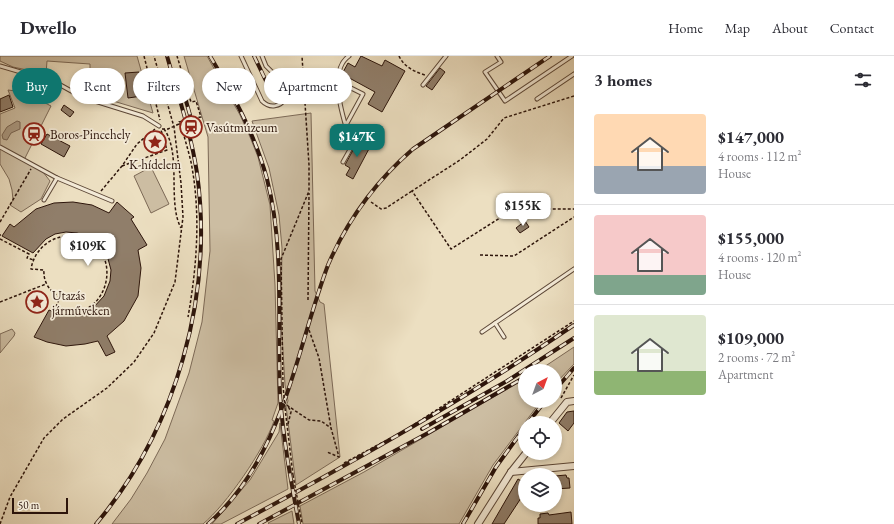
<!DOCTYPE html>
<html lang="en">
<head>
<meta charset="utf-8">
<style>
  body { margin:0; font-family:"EB Garamond",serif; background:#f7f7f7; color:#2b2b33; height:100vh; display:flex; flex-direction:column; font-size:15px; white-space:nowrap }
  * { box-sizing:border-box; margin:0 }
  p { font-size:13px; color:#7c7c81 }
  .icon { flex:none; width:22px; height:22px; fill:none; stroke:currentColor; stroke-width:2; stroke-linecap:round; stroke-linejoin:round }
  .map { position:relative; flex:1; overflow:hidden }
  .drawer { display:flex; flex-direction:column; background:#fff; width:320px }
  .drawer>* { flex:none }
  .top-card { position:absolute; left:12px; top:12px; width:380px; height:36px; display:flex; gap:8px }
  .needle { width:26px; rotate:41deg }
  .controls { position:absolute; left:518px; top:308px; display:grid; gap:8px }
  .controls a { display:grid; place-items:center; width:44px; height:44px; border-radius:50%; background:#fff; box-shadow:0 2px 6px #0003; font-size:20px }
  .scale { position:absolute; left:12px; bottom:10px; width:56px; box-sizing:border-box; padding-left:4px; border:2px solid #2d150b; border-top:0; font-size:11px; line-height:14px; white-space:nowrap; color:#2d150b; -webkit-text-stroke:3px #f3ead7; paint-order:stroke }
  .price { position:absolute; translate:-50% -34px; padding:0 9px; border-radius:8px; background:#fff; color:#222; font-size:13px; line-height:26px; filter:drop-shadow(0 1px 2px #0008) }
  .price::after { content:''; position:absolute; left:50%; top:24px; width:12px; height:9px; margin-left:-6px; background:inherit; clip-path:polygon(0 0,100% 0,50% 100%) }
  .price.current { background:#0f766e; color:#fff }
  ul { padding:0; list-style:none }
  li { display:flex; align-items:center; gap:12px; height:100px; padding:0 20px }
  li+li { border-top:1px solid #e1e1e2 }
  li span { display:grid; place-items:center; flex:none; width:112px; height:80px; border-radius:4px; color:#555 }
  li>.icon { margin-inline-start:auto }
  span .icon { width:48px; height:48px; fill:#fffc; stroke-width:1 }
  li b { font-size:17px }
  h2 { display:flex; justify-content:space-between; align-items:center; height:48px; padding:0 20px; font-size:17px }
  .chip { padding:0 14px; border-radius:18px; background:#fff; box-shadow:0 2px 6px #0003; font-size:14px; line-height:36px }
  .chip.current { background:#0f766e; color:#fff }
  header { display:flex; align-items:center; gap:24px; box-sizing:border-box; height:56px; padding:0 20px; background:#fff; border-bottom:1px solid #e1e1e2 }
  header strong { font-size:19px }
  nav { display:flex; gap:22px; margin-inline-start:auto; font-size:14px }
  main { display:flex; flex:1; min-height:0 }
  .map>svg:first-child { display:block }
  .green { fill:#ccbda2; stroke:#7c6956 }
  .water { fill:#ab9a83; stroke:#796553 }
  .building { fill:#907e6a; stroke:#2d150b }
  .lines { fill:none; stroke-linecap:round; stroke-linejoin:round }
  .service-casing { stroke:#5d4838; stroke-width:5 }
  .minor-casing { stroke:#5d4838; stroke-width:8 }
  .path { stroke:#2d150b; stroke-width:1.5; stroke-dasharray:3 2; stroke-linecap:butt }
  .service { stroke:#f3ead7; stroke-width:3 }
  .minor { stroke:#f3ead7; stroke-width:6 }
  .rail-casing { stroke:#2d150b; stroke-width:4 }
  .rail { stroke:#f3ead7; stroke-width:2.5; stroke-dasharray:8; stroke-linecap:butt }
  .path-bridge { stroke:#2d150b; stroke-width:1.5; stroke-dasharray:3 2; stroke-linecap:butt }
  .labels { text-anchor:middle; stroke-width:3.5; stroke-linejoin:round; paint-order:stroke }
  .poi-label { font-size:13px; fill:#2d150b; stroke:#f3ead7; text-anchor:start }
</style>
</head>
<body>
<header>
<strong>Dwello</strong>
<nav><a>Home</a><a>Map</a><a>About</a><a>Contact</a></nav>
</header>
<main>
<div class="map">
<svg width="574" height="468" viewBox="0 0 574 468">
  <rect width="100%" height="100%" fill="#ecdfc1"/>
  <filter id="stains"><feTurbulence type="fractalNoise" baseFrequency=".005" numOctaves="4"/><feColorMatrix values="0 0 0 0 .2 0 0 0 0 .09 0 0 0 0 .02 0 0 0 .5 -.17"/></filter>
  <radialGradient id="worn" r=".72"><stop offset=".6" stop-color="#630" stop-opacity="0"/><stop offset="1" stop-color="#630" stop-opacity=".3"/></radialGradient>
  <g class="green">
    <polygon points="0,0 137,0 153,57 90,38 90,8 47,5 46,18 13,11 0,5"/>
    <path d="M184,0H207L240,59L250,81L258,101L270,149L275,229L278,347L272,364L274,365C264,394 226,449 203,468H112L131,443L147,417L165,383L189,317L202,266L210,195L208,81Z"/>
    <polygon points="8,34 24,36 51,50 24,104 0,90 0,58 15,52"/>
    <polygon points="311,57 315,235 320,246 324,248 340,401 296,429 286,350 288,345 285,329 281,262 282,192 279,159 269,112 252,65"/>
    <polygon points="0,92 43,116 50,125 41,143 21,156 10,149 13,144 12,134 9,123 0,108"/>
    <polygon points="151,111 169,148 151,157 134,120"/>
    <polygon points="12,273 15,277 14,280 0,297 0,278"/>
    <polygon points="574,291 574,308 555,328 555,315 538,315"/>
    <polygon points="525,323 525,345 541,345 493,409 459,468 303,468 300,450 364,416"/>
    <polygon points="280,367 288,433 221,468 212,468 250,424 279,376"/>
    <polygon points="292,455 294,468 269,468 268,467"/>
  </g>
  <polygon class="water" points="17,65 20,66 20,73 11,77 7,84 3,83 2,79 7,71"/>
  <g class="building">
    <polygon points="361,0 382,10 385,4 405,15 382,56 368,48 375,36 342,18 348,7 355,11"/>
    <polygon points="440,12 445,16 432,34 426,30"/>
    <polygon points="139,16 142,40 128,42 125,17"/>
    <polygon points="325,16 335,21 327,39 321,36 322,32 318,30"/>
    <polygon points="9,39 13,51 0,56 0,43"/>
    <polygon points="64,49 74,56 70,61 61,54"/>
    <polygon points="47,78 70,90 64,101 41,88"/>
    <polygon points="359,83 371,89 353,123 346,119 350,112 345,109"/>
    <polygon points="73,146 92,149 109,157 117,146 134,161 131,163 147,189 138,194 141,212 138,240 124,265 107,280 115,296 106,300 98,285 85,288 66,290 47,286 34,281 49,254 62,259 78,259 93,252 104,240 110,225 111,214 107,199 100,190 87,180 77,177 66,176 55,178 46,183 33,197 2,180 10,168 14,171 36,153 54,147"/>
    <polygon points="525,165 529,171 520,177 516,172"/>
    <polygon points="574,355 574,367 568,375 559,367 567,356"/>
    <polygon points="566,419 567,422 569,422 570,432 555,433 555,420"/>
    <polygon points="518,423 525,427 525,436 504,468 492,468"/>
    <polygon points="571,456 572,468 538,468 538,462 540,462 540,458 548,457 549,459"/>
  </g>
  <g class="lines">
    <g class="service-casing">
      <g id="service">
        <path d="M241,0L262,45C270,53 280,51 286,42V30L266,10L262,0"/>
        <polyline points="497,0 501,6 485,16 505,45 572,0"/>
        <polyline points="0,10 55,26 82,41 143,60 159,70"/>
        <polyline points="337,25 363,38 346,69"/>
        <polyline points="423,29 446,0"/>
        <polyline points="537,43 574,18"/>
        <polyline points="0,91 57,122 112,145"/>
        <path d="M343,106L352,90C345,68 326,16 349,0"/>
        <polyline points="44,144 57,122"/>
        <polyline points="495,267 504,281"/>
        <polyline points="482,276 574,213"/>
      </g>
    </g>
    <g class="minor-casing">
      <g id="minor">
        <polyline points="550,367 567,346 574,345"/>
        <polyline points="511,416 574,410"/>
        <polyline points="478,468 511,416 526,397"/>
      </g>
    </g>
    <g class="path">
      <polyline points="144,0 160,64"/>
      <path d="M399,0C404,11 415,16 425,19"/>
      <polyline points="574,40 504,62 487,83 460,104 412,135 451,193 514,153 574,153"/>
      <path d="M179,68H181C184,81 188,93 191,106C201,157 197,210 188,261"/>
      <polyline points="162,73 168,73 179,68 179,66 201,61 196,45 191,46 177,0"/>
      <path d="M164,73C182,98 167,146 181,172"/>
      <polyline points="122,110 167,94 161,74"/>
      <polyline points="101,135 122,110 137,88 155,73"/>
      <polyline points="371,146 381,153 386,152 412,135"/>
      <polyline points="0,166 31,113"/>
      <polyline points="0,178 0,180"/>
      <path d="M66,180C131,179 112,275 55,253L60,241C50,236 43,226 44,214L31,213C34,195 48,182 66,180Z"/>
      <polyline points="0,183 29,198 27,202 34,204"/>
      <polyline points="480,199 514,200 574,161"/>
      <polyline points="308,244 309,137"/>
      <polyline points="0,246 46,228"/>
      <polyline points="309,274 319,302 331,372"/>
      <polyline points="283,329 281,203 309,135 309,109 302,0"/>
      <polyline points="561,342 574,319"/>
      <polyline points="284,345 288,350 309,364 321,365 331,372 339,401 327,396"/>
      <polyline points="285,352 293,419"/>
      <polyline points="288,368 291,356 288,350"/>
      <polyline points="344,407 404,375 574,265"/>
      <polyline points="0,468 10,441 44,382 63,363 107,332 134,306 154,277 175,226 183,161 181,127 174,71 154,0"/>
    </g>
    <use href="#service" class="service"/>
    <use href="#minor" class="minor"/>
    <g class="rail-casing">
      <g id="rail">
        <path d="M210,0C233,39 255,78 267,123C285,193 277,267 280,339C283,383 291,425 299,468"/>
        <polyline points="254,0 267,27"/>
        <polyline points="179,20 190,59"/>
        <polyline points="555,334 574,312"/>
        <polyline points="528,367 545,345"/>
        <polyline points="422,373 507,325 574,282"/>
        <path d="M96,468C176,373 214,240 197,117C191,77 178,39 167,0"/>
        <path d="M208,468C283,402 295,297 328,209C347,165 377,124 413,93L550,0"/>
        <path d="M237,468C353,406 466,343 574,269"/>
        <polyline points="259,468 428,377 525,321"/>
        <polyline points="463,468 496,411 525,371"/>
      </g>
    </g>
    <use href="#rail" class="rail"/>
    <g class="path-bridge">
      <polyline points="283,329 285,352"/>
      <polyline points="293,419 302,468"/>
    </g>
  </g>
  <defs>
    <g id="station-ring" transform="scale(1.15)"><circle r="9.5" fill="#f3ead7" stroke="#8f2418" stroke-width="1.5"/><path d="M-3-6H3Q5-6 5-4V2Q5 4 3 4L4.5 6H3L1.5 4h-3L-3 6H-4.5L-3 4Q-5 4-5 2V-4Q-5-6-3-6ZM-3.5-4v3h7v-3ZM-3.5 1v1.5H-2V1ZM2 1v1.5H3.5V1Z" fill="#8f2418"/></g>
    <g id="sight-ring" transform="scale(1.15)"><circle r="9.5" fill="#f3ead7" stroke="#8f2418" stroke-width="1.5"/><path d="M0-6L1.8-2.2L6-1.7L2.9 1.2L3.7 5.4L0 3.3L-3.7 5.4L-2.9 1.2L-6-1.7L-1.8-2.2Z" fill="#8f2418"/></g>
  </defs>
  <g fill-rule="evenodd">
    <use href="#station-ring" x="191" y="71"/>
    <use href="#station-ring" x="34" y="78"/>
    <use href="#sight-ring" x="155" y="86"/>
    <use href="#sight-ring" x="37" y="246"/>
  </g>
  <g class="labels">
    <g class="poi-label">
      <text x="206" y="76">Vasútmúzeum</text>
      <text x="50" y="83">Boros-Pincehely</text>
      <text x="155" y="113" text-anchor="middle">K-hídelem</text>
      <text x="52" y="244">Utazás<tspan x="52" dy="15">járműveken</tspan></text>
    </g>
  </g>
  <rect width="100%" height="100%" filter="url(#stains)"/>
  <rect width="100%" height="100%" fill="url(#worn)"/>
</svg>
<div class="controls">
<a><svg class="needle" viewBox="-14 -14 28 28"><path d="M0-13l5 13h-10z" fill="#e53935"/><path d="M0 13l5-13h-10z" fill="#7c7c81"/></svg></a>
<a><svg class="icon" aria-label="locate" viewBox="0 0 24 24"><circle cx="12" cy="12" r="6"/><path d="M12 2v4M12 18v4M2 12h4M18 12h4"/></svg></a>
<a><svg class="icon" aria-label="layers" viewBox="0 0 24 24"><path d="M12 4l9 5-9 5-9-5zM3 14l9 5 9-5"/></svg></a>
</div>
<div class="scale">50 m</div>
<b class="price current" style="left:357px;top:102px">$147K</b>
<b class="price" style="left:523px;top:171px">$155K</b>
<b class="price" style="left:88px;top:211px">$109K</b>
<div class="top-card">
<a class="chip current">Buy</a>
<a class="chip">Rent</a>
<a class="chip">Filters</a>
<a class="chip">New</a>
<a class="chip">Apartment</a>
</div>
</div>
<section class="drawer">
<h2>3 homes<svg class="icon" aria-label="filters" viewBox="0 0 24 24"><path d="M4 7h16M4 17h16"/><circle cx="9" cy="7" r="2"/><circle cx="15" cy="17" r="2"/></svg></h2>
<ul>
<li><span style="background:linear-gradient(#ffd9b3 65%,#9aa5b1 0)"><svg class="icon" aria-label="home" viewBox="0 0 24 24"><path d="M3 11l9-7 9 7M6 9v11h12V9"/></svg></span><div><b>$147,000</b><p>4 rooms · 112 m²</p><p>House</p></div></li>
<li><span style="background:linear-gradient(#f6c9c9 75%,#7fa58c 0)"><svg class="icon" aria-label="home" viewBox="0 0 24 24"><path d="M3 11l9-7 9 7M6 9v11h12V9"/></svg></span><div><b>$155,000</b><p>4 rooms · 120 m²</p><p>House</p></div></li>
<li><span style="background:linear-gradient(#dfe7d0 70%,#8fb573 0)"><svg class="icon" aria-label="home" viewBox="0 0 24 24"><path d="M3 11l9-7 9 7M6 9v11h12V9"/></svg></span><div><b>$109,000</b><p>2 rooms · 72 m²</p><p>Apartment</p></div></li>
</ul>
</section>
</main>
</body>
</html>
